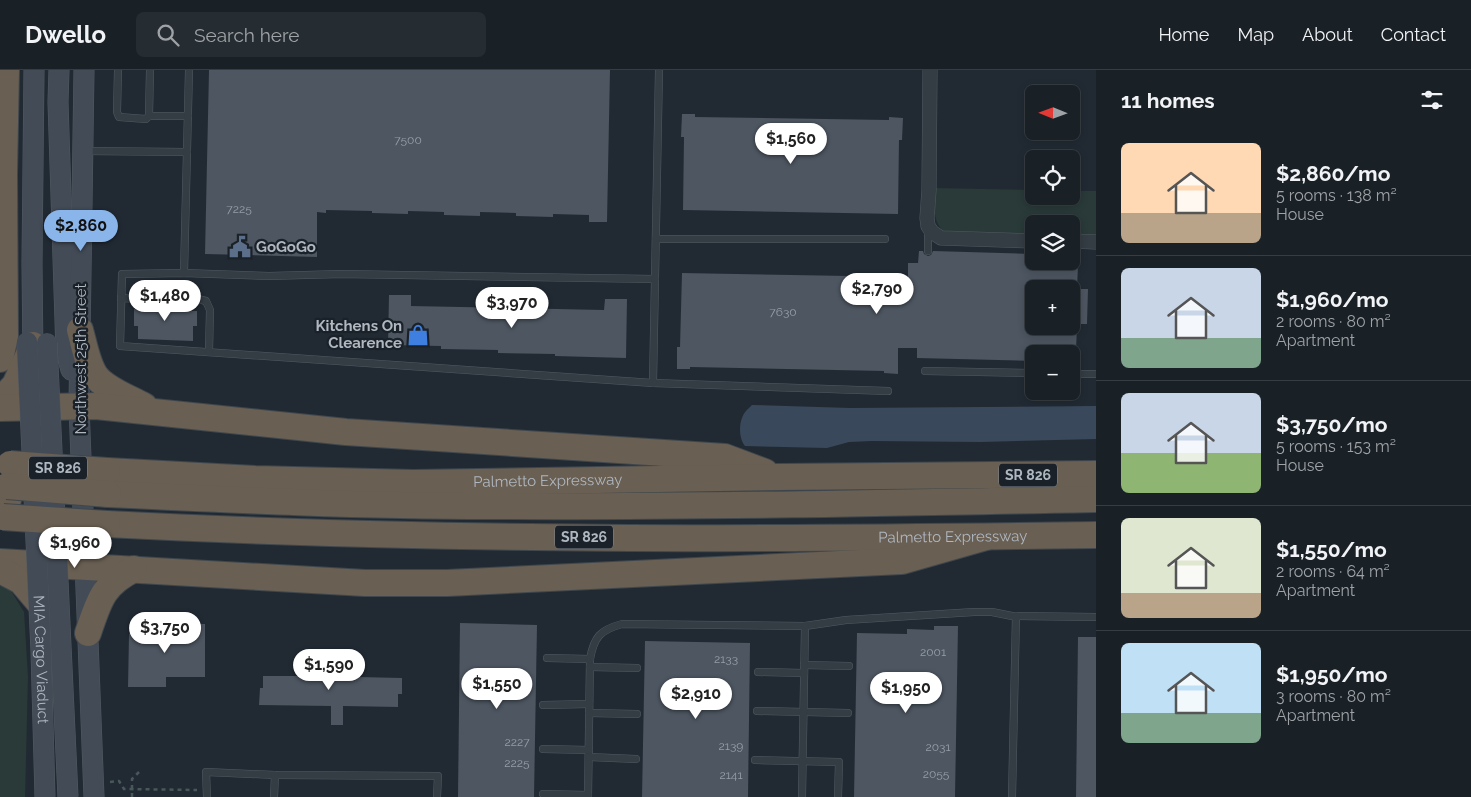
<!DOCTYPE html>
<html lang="en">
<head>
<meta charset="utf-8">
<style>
  body { margin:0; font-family:Raleway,sans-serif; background:#262d32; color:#f1f3f6; height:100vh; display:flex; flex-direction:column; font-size:19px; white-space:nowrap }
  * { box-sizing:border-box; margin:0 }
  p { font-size:16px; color:#9fa3a7 }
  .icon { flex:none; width:28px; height:28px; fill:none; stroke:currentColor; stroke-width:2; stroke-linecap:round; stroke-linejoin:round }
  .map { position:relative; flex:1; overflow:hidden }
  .side { display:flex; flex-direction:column; background:#192026; width:375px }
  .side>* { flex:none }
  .needle { width:32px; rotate:271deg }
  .tools { position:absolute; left:1025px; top:15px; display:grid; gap:10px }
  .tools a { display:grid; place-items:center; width:55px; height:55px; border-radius:8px; background:#192026; box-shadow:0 2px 8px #0003,0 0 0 1px #373e43; font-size:25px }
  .price { position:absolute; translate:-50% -42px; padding:0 11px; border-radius:18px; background:#fff; color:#222; font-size:16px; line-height:32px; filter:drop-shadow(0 1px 2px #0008) }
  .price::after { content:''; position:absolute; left:50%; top:30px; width:15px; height:11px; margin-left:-8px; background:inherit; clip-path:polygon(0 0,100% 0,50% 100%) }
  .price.on { background:#8ab5ea; color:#111 }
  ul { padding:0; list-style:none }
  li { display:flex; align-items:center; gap:15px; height:125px; padding:0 25px }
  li+li { border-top:1px solid #373e43 }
  li span { display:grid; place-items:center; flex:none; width:140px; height:100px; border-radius:8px; color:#555 }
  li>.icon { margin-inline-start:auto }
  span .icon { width:60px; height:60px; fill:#fffc; stroke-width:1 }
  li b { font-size:21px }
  h2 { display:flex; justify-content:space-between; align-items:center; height:60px; padding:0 25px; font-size:21px }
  header { display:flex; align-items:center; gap:30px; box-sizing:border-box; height:70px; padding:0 25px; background:#192026; border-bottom:1px solid #373e43 }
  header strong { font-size:24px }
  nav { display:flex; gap:28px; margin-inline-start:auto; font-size:18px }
  .search { width:350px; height:45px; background:#262d32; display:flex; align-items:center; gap:12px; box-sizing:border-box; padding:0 18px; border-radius:8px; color:#9fa3a7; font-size:19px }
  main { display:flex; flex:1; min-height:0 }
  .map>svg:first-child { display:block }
  .green { fill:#293a39 }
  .water { fill:#39495b }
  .building { fill:#4d5661 }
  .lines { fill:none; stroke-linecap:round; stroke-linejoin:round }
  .lane-casing { stroke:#525a62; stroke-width:8 }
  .street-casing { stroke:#525a62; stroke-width:15 }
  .secondary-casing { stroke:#525a62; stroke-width:21 }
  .highway-casing { stroke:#3f474e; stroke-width:28 }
  .path { stroke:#485759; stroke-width:2.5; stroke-dasharray:4 4; stroke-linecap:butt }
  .lane { stroke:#343c44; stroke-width:7 }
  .street { stroke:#343c44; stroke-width:14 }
  .secondary { stroke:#434b56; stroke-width:20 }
  .highway { stroke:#695f52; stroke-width:26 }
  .secondary-bridge-casing { stroke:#525a62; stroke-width:21; stroke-linecap:butt }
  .highway-bridge-casing { stroke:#3f474e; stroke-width:28; stroke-linecap:butt }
  .secondary-bridge { stroke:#434b56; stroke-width:20 }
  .highway-bridge { stroke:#695f52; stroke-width:26 }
  .labels { text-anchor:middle; stroke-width:4.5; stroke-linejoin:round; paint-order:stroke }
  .number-label { font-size:12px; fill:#969fa9 }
  .shield { fill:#1a2128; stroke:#828a93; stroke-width:1 }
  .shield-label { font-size:14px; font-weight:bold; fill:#afb7c1 }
  .poi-label { font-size:15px; font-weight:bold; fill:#afb7c1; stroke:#1a2128; text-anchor:start }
  .street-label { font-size:15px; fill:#afb7c1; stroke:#1a2128 }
</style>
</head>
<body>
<header>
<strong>Dwello</strong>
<div class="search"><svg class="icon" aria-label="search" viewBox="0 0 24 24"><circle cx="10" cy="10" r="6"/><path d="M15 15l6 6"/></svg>Search here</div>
<nav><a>Home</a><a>Map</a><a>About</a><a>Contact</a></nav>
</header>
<main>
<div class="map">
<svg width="1096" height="727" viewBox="0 0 1096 727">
  <rect width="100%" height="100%" fill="#212a33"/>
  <g class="green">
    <path d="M935,118L1034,120V126H1071V121H1096V165H1071V154H1034V164L946,163C931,153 935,134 935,118Z"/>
    <polygon points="0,513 8,516 24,542 28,607 25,727 0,727"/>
  </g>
  <path class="water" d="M752,335L850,338L1096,336V369L980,372L872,371L849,372L827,378L745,376C739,369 739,355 742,348C744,342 748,339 752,335Z"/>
  <g class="building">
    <polygon points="209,0 610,0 607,152 589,152 589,145 553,144 553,147 516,146 516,143 480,142 480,146 444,145 444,142 408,141 408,144 372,143 372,141 326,140 326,143 317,142 317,187 205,184"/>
    <polygon points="682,44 695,44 695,47 889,50 889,47 903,48 902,70 899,70 898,144 683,140 684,67 681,67"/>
    <polygon points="919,181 923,181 924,184 928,186 931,185 933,181 1034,184 1034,191 1066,191 1066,195 1078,195 1077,219 1088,219 1087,254 1071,254 1071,219 1034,219 1034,256 1077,256 1076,281 1064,281 1064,284 1034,284 1034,291 917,288 917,278 898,278 898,304 884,303 884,301 690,297 690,299 677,299 677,277 680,277 682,203 908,207 908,193 918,193"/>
    <polygon points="152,216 165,216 165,221 160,222 159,226 160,230 164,231 159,236 162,242 164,242 169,240 197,241 197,256 193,256 193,271 138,269 138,256 134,256 134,239 145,240 151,242 155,240 156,235 152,231 155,230 156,225 155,222 151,221"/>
    <polygon points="389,225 411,225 411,236 604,240 605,229 627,229 626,288 555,286 555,284 498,283 498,280 441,279 441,276 388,275"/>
    <polygon points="460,553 537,555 534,727 458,727"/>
    <polygon points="142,554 205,554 205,607 166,607 166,617 128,617 129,564 134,557"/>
    <polygon points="934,556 958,556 955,727 854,727 857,563 907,564 907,559 934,560"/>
    <polygon points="1078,567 1096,567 1096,727 1076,727"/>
    <polygon points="645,571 750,573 748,727 642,727"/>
    <polygon points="300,584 315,585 314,606 402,608 402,624 398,624 398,637 343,636 343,655 331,655 331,636 259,635 260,618 263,618 263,606 299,606"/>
  </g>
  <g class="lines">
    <g class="lane-casing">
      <g id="lane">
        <polyline points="118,0 117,42 119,47 146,49 149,46 150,0"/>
        <polyline points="149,46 188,46"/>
        <polyline points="83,81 187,82"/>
        <polyline points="656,169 885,169"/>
        <polyline points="928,181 928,159"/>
        <polyline points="184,203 189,0"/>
        <polyline points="655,209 341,204 269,206 184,203 122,204 120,276 653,313 888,321"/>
        <polyline points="164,226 180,229 198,229 206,231 210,240 209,282"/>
        <polyline points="121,228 137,229 151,226"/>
        <polyline points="137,229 151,237"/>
        <polyline points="164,237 180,229"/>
        <polyline points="925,301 1034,303"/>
        <polyline points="1071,304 1096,304"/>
        <polyline points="653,313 659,0"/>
        <polyline points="547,588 590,589 588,727"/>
        <path d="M590,589C594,567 600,560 622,554L805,556L846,550L974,542H992L1012,546L1096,547"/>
        <polyline points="804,595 849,596"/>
        <polyline points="590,597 637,598"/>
        <polyline points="758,602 804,603"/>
        <polyline points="543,635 589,634"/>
        <polyline points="757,641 848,643"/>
        <polyline points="589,643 637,644"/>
        <polyline points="543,679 589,680"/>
        <polyline points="589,687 636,689"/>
        <polyline points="755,690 839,692 838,727"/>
        <polyline points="543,724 588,725"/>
        <polyline points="207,727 206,702 275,705 438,706 437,727"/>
        <polyline points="274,727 275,705"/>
        <polyline points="802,727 805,556"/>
        <polyline points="1012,727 1016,546"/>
      </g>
    </g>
    <g class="street-casing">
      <g id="street">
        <polyline points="930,0 929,120 927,148 928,156 932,162 941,168 1034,171"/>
        <polyline points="1071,171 1096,172"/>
      </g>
    </g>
    <g class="secondary-casing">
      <g id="secondary">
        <polyline points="59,0 58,32 66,282 71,300"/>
        <polyline points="84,0 79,336 94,727"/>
        <polyline points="33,290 32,193 34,0"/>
      </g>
    </g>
    <g class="highway-casing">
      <g id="highway">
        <path d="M80,260C84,274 87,293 95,305C104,319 130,328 144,336"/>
        <polyline points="0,289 5,266 4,104 6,0"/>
        <polyline points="0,331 15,315 33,275"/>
        <polyline points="0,338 96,336 346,362 725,387 765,402"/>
        <path id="s1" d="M107,401L255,409L413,413L780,407L1096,404"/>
        <path d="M108,424C235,430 362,436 490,436C692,437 894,433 1096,429"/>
        <polyline points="0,429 8,430"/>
        <path id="s2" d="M107,454C436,471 766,470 1096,465"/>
        <polyline points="0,492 365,513 447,513 902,491 986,467"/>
        <polyline points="0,500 21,511 38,531"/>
        <path d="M88,563C99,531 102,515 134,499"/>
      </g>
    </g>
    <g class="path">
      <polyline points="110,712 119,711 124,719 197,720"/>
      <polyline points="132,727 132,709 139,702"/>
    </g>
    <use href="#lane" class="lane"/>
    <use href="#street" class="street"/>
    <use href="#secondary" class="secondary"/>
    <use href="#highway" class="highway"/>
    <g class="secondary-bridge-casing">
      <g id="secondary-bridge">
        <path id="s3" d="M27,272L41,581L45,727"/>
        <polyline points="47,273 68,727"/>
      </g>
    </g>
    <g class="highway-bridge-casing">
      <g id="highway-bridge">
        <polyline points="10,394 107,401"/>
        <polyline points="7,416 108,424"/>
        <polyline points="3,447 107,454"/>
      </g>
    </g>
    <use href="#secondary-bridge" class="secondary-bridge"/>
    <use href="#highway-bridge" class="highway-bridge"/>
  </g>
  <defs>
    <g id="civic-bare" transform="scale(1.725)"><path d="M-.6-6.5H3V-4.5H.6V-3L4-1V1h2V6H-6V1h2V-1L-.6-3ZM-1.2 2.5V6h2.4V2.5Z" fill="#5c6f8a" stroke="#1a2128" stroke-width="2.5" paint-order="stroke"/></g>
    <g id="shop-bare" transform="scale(1.725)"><path d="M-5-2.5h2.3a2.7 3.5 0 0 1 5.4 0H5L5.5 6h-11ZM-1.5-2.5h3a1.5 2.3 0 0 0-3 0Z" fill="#3f7fe0" stroke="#1a2128" stroke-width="2.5" paint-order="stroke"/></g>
  </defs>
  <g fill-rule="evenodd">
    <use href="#civic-bare" x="240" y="177"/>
    <use href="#shop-bare" x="418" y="265"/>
  </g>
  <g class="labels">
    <g class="number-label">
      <text x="408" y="74">7500</text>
      <text x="239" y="143">7225</text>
      <text x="783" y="246">7630</text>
      <text x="933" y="586">2001</text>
      <text x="726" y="593">2133</text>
      <text x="517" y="676">2227</text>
      <text x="731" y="680">2139</text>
      <text x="938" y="681">2031</text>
      <text x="517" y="697">2225</text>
      <text x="936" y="708">2055</text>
      <text x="731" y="709">2141</text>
    </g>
    <g class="shield">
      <rect x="29" y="386.5" width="58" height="23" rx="4"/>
      <rect x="999" y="393.5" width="58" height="23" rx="4"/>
      <rect x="555" y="455.5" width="58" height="23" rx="4"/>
    </g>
    <g class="shield-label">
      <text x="58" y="403">SR 826</text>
      <text x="1028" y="410">SR 826</text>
      <text x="584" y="472">SR 826</text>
    </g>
    <g class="poi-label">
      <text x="256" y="182">GoGoGo</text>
      <text x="402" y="261" text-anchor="end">Kitchens On<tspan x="402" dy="17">Clearence</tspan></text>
    </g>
    <g class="street-label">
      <text transform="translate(81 289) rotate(-90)" y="5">Northwest 25th Street</text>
      <text dy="5" stroke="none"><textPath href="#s1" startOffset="441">Palmetto Expressway</textPath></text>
      <text dy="5" stroke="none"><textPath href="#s2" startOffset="846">Palmetto Expressway</textPath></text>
      <text dy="5" stroke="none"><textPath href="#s3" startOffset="318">MIA Cargo Viaduct</textPath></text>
    </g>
  </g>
</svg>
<div class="tools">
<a><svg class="needle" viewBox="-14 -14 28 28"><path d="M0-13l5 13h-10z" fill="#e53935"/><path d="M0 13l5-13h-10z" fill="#9fa3a7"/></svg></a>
<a><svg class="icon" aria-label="locate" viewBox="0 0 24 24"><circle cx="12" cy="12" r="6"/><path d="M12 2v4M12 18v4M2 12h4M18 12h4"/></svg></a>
<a><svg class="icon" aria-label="layers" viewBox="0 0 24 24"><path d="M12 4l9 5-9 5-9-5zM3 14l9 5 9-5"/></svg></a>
<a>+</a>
<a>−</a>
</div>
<b class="price" style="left:791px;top:95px">$1,560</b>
<b class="price on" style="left:81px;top:182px">$2,860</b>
<b class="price" style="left:877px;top:245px">$2,790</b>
<b class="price" style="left:165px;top:252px">$1,480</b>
<b class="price" style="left:512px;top:259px">$3,970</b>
<b class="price" style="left:75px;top:499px">$1,960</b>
<b class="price" style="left:165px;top:584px">$3,750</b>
<b class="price" style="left:329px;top:621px">$1,590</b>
<b class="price" style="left:497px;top:640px">$1,550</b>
<b class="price" style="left:906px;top:644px">$1,950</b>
<b class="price" style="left:696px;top:650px">$2,910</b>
</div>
<section class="side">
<h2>11 homes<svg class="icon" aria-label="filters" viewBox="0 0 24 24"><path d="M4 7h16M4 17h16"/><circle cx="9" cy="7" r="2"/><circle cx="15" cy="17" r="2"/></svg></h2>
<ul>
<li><span style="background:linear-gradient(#ffd9b3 70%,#b9a48a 0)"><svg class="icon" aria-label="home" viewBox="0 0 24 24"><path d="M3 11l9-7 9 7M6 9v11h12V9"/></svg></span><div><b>$2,860/mo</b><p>5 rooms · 138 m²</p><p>House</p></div></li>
<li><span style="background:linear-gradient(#c9d6e8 70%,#7fa58c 0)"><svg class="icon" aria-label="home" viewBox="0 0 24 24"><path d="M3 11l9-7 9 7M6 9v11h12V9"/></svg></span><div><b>$1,960/mo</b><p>2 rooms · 80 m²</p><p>Apartment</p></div></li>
<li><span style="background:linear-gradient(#c9d6e8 60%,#8fb573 0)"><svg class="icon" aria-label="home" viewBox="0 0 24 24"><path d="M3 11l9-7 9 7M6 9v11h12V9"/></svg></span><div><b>$3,750/mo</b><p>5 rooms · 153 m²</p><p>House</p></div></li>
<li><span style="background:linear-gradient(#dfe7d0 75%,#b9a48a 0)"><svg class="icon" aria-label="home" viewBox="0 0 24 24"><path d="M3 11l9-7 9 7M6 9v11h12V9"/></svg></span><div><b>$1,550/mo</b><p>2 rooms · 64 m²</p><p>Apartment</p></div></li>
<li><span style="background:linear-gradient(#bfe0f5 70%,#7fa58c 0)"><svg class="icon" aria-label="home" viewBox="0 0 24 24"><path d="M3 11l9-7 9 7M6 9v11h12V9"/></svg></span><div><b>$1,950/mo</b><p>3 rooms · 80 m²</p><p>Apartment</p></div></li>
</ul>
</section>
</main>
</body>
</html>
